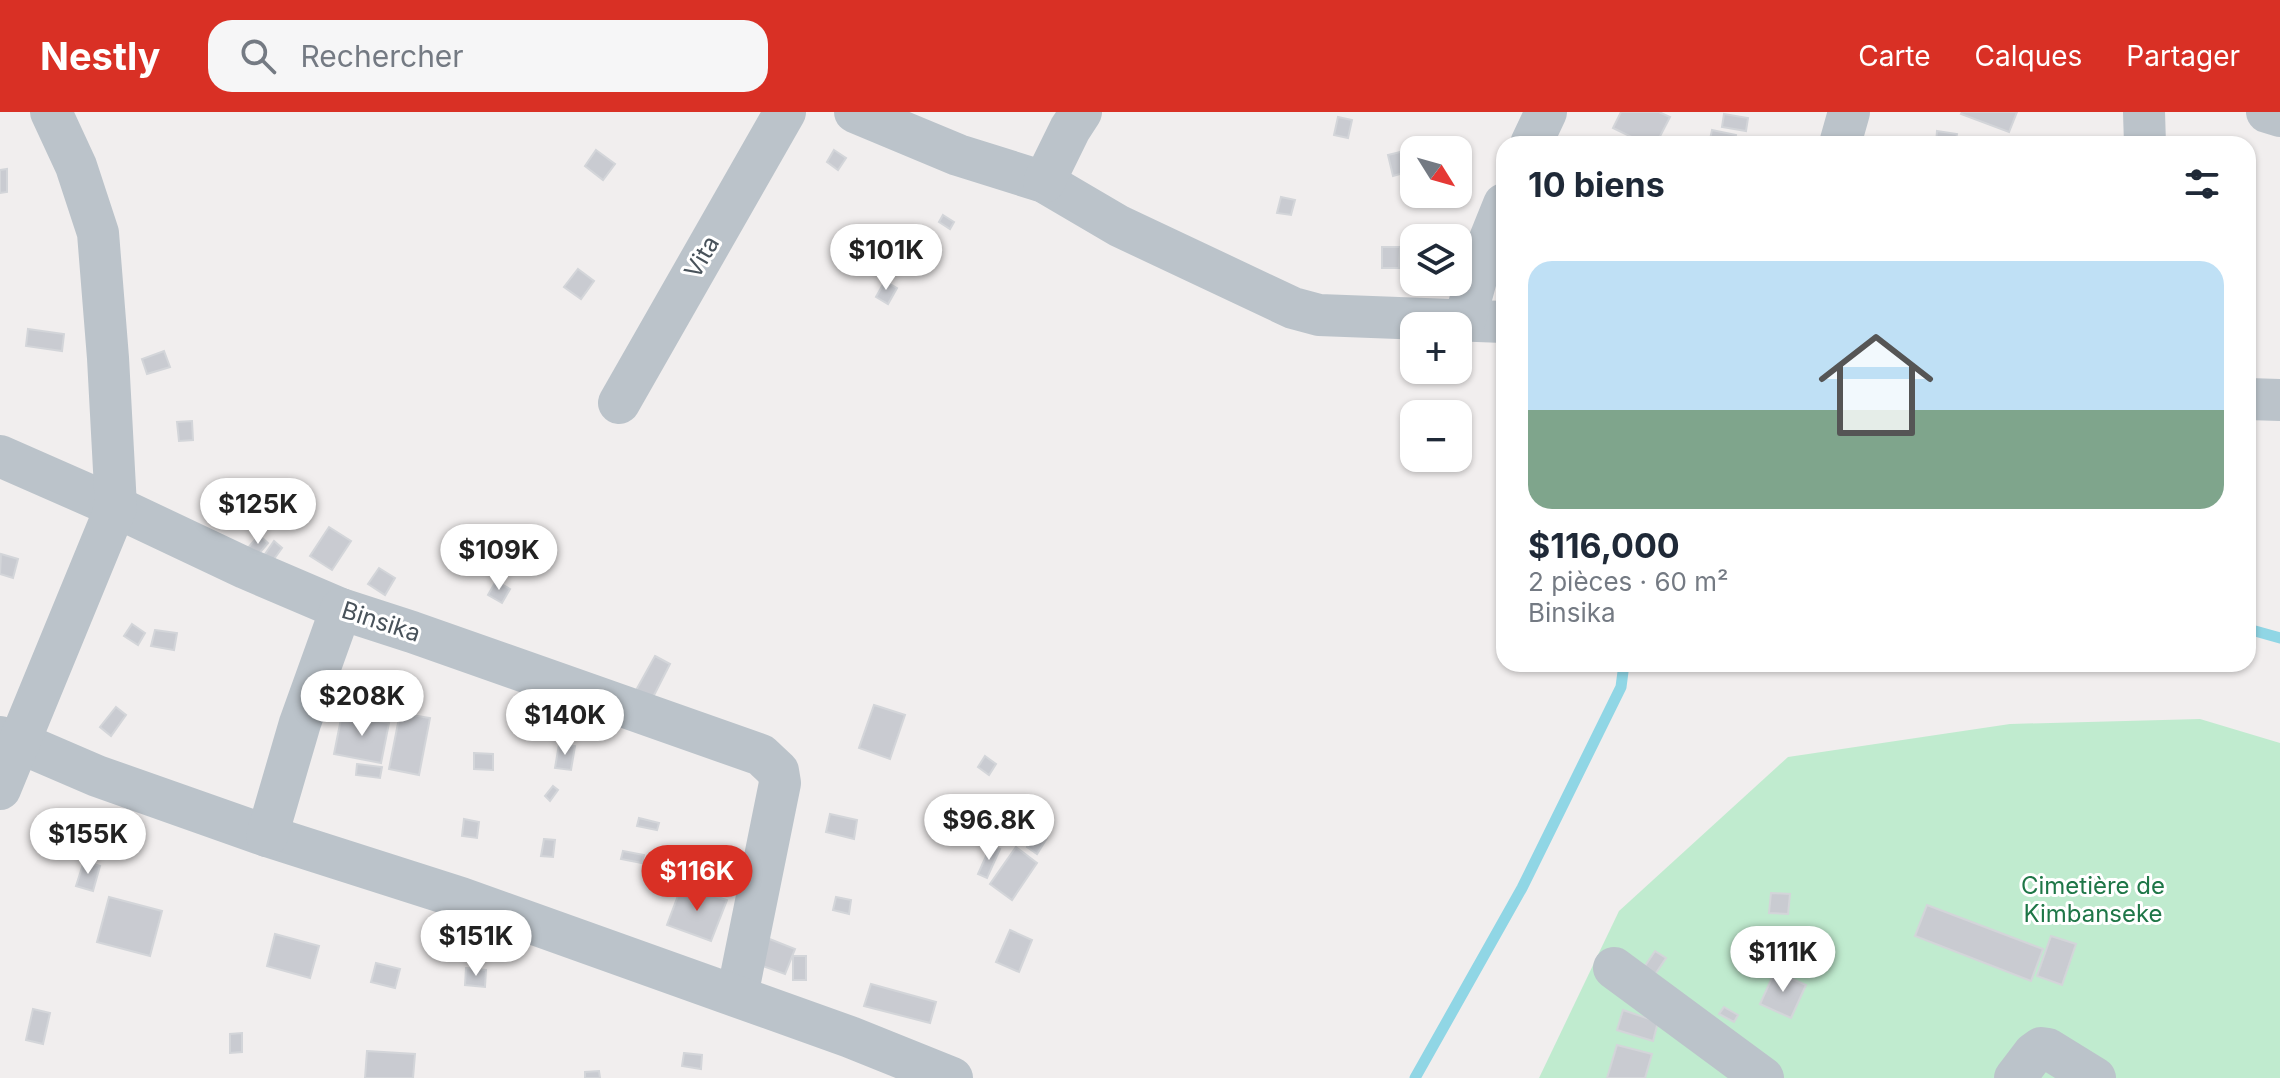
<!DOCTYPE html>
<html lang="fr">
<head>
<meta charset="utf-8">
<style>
  body { margin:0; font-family:Inter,sans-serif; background:#f6f6f7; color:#1f2937; height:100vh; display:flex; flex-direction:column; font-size:30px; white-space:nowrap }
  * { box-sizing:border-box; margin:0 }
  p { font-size:26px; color:#747a83 }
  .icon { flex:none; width:44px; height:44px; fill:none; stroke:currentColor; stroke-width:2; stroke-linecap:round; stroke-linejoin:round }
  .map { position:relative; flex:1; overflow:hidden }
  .side { position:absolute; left:1496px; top:24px; width:760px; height:536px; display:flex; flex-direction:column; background:#fff; border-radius:24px; box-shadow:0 2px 6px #0004 }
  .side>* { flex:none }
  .needle { width:52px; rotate:127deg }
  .controls { position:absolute; left:1400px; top:24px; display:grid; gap:16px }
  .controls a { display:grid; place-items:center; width:72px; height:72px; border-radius:16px; background:#fff; box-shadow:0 2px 6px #0004; font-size:40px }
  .price { position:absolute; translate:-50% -68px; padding:0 18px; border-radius:28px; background:#fff; color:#222; font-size:26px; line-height:52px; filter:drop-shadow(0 2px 4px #0008) }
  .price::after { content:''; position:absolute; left:50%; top:48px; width:24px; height:18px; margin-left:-12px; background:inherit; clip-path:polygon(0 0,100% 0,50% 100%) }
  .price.active { background:#d93025; color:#fff }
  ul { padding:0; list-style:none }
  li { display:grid; align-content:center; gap:16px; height:424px; padding:0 32px }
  li span { display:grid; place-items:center; height:248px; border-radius:24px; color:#555 }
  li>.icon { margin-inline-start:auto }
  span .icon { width:144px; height:144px; fill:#fffc; stroke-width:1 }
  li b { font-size:34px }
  h2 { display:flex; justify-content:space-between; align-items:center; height:96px; padding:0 32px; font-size:34px }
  header { display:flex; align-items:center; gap:48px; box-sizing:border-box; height:112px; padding:0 40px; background:#d93025; color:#fff }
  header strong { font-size:38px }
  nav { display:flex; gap:44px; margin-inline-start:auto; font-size:28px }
  .search { width:560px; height:72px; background:#f6f6f7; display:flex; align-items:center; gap:20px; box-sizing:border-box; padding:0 28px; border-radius:24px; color:#747a83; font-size:30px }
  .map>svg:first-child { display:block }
  .green { fill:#c0ebcf }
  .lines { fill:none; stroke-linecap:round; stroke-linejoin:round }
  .stream { stroke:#90d6e5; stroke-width:11 }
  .building { fill:#c9cbd1; stroke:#d3d5d9; stroke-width:2 }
  .minor { stroke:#bbc3ca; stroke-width:42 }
  .labels { text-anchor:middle; stroke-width:6; stroke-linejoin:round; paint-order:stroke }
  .street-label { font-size:24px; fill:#48525a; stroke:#fff }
  .park-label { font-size:24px; fill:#1e7647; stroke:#fff }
</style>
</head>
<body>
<header>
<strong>Nestly</strong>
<div class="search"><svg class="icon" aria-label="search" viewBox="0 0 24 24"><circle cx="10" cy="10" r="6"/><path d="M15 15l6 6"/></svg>Rechercher</div>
<nav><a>Carte</a><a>Calques</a><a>Partager</a></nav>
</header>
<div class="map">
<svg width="2280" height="966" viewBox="0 0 2280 966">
  <rect width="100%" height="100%" fill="#f1eeee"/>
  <polygon class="green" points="2200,607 2280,631 2280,966 1539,966 1619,799 1788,645 2010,612"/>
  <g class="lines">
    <g class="stream">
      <polyline points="2248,517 2280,526"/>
      <polyline points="1415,966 1522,776 1621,575 1624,552"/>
    </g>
  </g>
  <g class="building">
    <polygon points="1621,0 1659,0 1670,5 1656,32 1646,32 1613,16"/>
    <polygon points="1962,0 2017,0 2009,20 1961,2"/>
    <polygon points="1724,2 1748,6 1746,19 1722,15"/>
    <polygon points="1338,5 1352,8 1348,26 1334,23"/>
    <polygon points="1712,18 1736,23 1734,32 1709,32"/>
    <polygon points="1937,19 1957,22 1955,32 1936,32"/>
    <polygon points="1439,28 1456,33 1455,38 1436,38"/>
    <polygon points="1416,36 1414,58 1393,64 1388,43"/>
    <polygon points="596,38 615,52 603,68 585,54"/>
    <polygon points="834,38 846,46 838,58 827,50"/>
    <polygon points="7,57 7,80 0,81 0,58"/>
    <polygon points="1281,85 1295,88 1291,103 1277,101"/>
    <polygon points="943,103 954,110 950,117 939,110"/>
    <polygon points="1382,135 1400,135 1399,156 1382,156"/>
    <polygon points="578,157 594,169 581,187 564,175"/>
    <polygon points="885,169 897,176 888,192 876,185"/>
    <polygon points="28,217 64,222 62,239 26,234"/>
    <polygon points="164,239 170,255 147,262 142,247"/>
    <polygon points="192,309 193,328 179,329 177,310"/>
    <polygon points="329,415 351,429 332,458 310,444"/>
    <polygon points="259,423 268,431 256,445 247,437"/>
    <polygon points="274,429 282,436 271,451 263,445"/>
    <polygon points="1,442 18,447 13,466 0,462"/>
    <polygon points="379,456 395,466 385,483 368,472"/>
    <polygon points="496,469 510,477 502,491 488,483"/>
    <polygon points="132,512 145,521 138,533 124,524"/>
    <polygon points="155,518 177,521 174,538 151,534"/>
    <polygon points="655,544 670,552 651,589 635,580"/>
    <polygon points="874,593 905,603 890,647 859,636"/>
    <polygon points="116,595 126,603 111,624 100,615"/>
    <polygon points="400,601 430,606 419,663 389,657"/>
    <polygon points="342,602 389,611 381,651 334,642"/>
    <polygon points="559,632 575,634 571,658 555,656"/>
    <polygon points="474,641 493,642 493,658 474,657"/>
    <polygon points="985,644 996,652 989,663 978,655"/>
    <polygon points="357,652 382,655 380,666 356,663"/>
    <polygon points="553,674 558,678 550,689 545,684"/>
    <polygon points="830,702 857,708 854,727 826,720"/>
    <polygon points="1012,705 1032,717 1025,727 1006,716"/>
    <polygon points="639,706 659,711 657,718 637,714"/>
    <polygon points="464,707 479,710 477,726 462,724"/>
    <polygon points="1003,717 1010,722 1002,732 995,728"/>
    <polygon points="1037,720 1047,726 1037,742 1027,735"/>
    <polygon points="544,727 555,728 553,745 541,744"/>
    <polygon points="991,733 1000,737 987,766 978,762"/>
    <polygon points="1016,735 1037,751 1012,788 990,772"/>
    <polygon points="623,739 644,743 642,751 621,747"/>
    <polygon points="84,749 100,754 93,779 76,774"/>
    <polygon points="682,773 727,788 711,829 667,813"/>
    <polygon points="1771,781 1790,782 1788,802 1769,801"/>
    <polygon points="109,785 162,799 150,844 97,830"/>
    <polygon points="836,785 851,788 849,802 833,798"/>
    <polygon points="1927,793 2043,837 2031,869 1915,824"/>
    <polygon points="1010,818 1032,828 1019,860 996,850"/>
    <polygon points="275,822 319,834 310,866 267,854"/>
    <polygon points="2051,824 2076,832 2062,873 2037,864"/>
    <polygon points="767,826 795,837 785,862 757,852"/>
    <polygon points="1655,839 1666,846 1652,867 1641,860"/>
    <polygon points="1811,841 1822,850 1814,861 1803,853"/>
    <rect x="793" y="844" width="13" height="24"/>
    <polygon points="376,851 400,857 395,876 371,870"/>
    <polygon points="466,856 486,858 485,875 465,873"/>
    <polygon points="1775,859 1806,873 1791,906 1760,892"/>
    <polygon points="871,872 936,890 930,911 864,894"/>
    <polygon points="1724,895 1738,903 1734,910 1719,902"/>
    <polygon points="33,897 50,901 43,932 26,928"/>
    <polygon points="1623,898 1658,910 1653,929 1617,918"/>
    <polygon points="242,921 242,940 230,941 230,922"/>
    <polygon points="1617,933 1652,942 1645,966 1607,966"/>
    <polygon points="367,939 415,942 413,966 365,966"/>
    <polygon points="684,941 702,943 701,957 682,954"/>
    <polygon points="599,959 600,966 585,966 585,960"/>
  </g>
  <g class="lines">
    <g class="minor">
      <polyline points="855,0 958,43 1044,70 1119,114 1293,196 1319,203 1504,210"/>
      <polyline points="2144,0 2145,32"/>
      <polyline points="2267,0 2280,4"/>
      <polyline points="1531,32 1546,0"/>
      <polyline points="1840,32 1849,0"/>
      <polyline points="1044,70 1070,17 1081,0"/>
      <polyline points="1465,208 1481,149 1504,92"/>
      <polyline points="2248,287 2280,288"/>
      <polyline points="619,291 785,0"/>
      <polyline points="0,344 116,395 245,456 341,497 412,520 761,643 778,659 780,671 737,884"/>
      <polyline points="0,625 18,630 97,664 267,724 461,786 850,925 952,966"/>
      <polyline points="0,677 116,395 108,246 98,121 76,54 51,0"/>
      <polyline points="267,724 300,611 341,497"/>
      <polyline points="1614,856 1763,966"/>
      <polyline points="2015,966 2034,941 2041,936 2048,937 2095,966"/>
    </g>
  </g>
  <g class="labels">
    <g class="street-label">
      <text transform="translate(702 145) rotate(-60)" y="8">Vita</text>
      <text transform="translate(381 510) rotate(18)" y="8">Binsika</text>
    </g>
    <g class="park-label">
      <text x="2093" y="782">Cimetière de<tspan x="2093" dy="28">Kimbanseke</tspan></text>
    </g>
  </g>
</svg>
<div class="controls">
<a><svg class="needle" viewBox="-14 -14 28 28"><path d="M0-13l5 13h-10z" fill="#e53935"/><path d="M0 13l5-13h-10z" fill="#747a83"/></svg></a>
<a><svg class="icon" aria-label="layers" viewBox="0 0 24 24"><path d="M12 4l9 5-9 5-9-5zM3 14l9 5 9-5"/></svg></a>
<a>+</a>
<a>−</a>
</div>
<b class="price" style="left:886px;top:180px">$101K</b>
<b class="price" style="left:258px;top:434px">$125K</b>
<b class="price" style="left:499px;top:480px">$109K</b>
<b class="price" style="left:362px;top:626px">$208K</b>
<b class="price" style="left:565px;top:645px">$140K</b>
<b class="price" style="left:989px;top:750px">$96.8K</b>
<b class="price" style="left:88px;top:764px">$155K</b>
<b class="price active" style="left:697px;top:801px">$116K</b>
<b class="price" style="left:476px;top:866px">$151K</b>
<b class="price" style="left:1783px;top:882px">$111K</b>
<section class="side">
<h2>10 biens<svg class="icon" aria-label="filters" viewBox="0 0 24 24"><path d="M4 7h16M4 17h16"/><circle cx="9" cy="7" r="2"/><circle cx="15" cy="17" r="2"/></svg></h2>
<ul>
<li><span style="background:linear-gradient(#bfe0f5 60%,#7fa58c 0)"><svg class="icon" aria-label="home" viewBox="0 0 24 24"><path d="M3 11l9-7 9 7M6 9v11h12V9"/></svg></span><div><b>$116,000</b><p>2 pièces · 60 m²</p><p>Binsika</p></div></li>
</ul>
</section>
</div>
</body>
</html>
